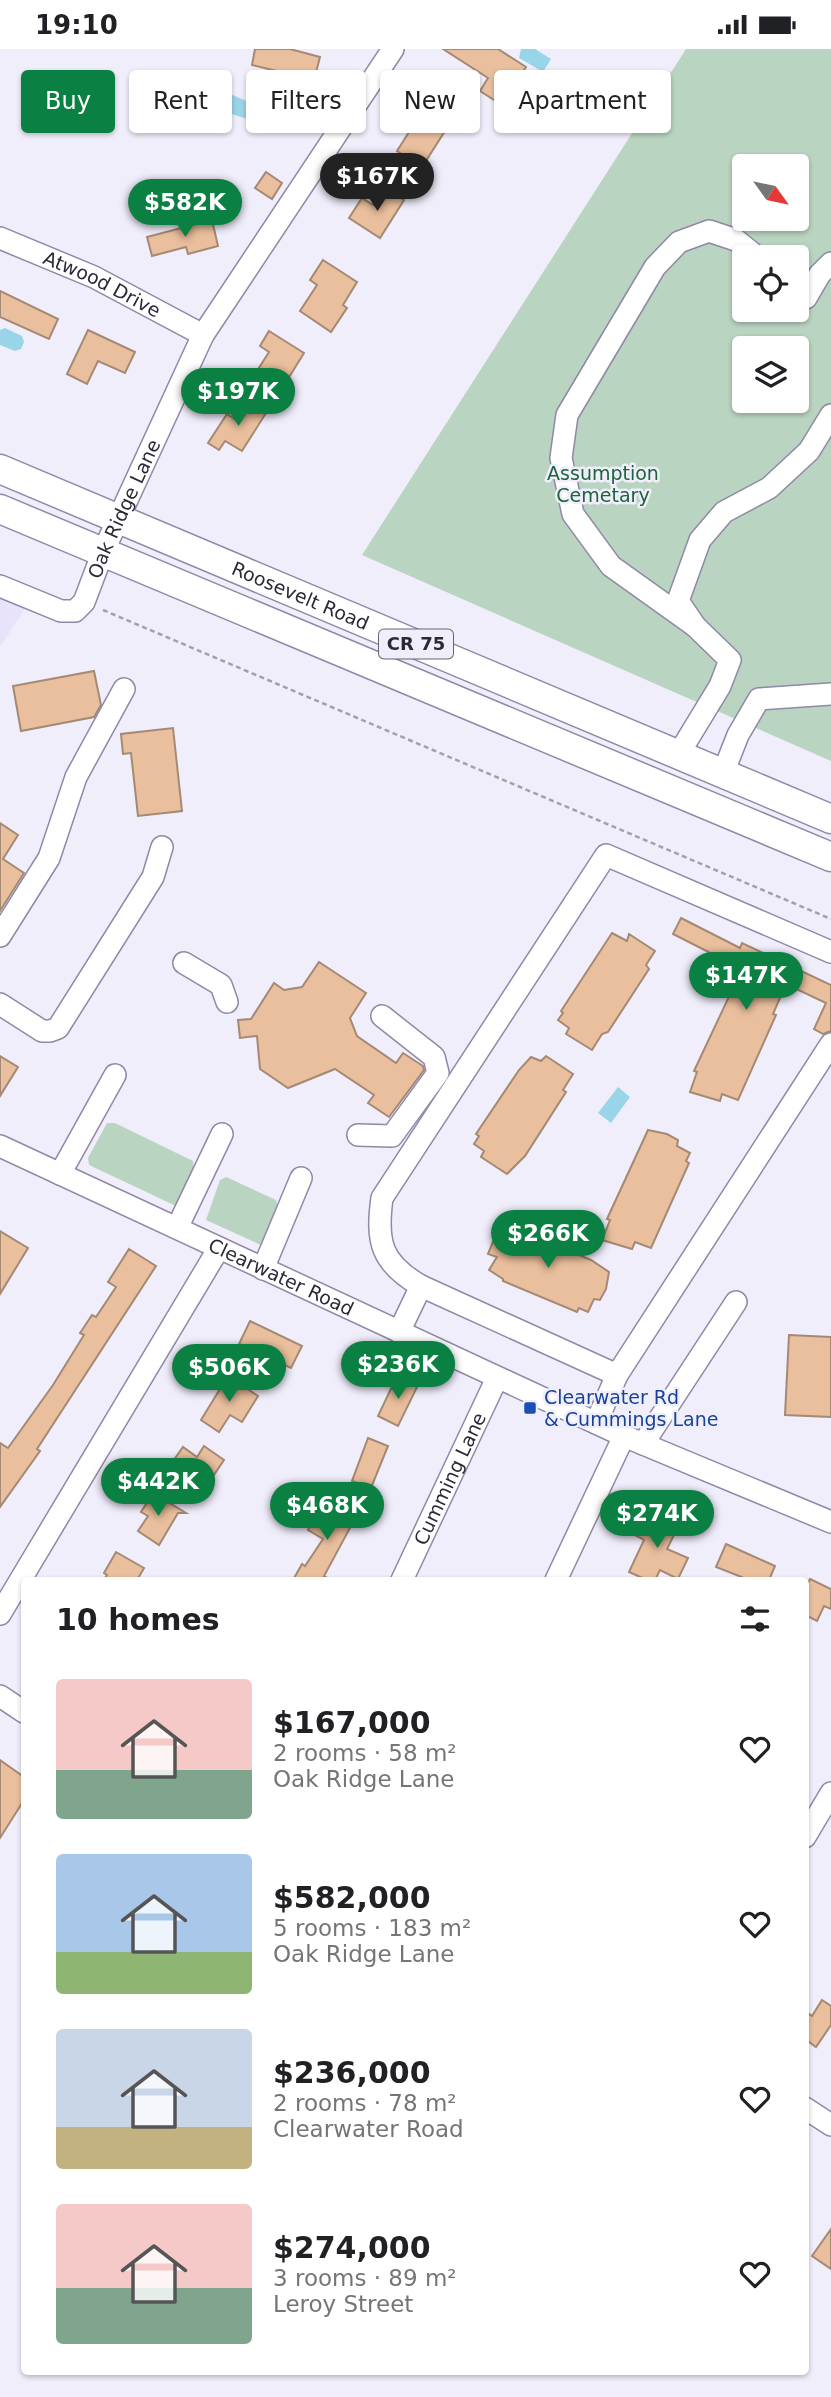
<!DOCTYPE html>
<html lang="en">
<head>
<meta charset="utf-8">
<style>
  body { margin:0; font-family:"DejaVu Sans",sans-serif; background:#f6f6f6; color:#202124; height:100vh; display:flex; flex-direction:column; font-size:26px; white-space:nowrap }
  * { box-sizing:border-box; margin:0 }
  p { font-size:23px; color:#757577 }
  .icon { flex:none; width:38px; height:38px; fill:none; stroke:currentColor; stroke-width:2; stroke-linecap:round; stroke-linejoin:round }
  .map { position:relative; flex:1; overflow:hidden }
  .sheet { position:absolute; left:21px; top:1528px; width:788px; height:798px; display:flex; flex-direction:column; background:#fff; border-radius:7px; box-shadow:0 2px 5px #0004 }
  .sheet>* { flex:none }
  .guide { position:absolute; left:21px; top:21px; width:789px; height:63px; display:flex; gap:14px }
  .needle { width:46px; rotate:123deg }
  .fabs { position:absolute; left:732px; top:105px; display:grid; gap:14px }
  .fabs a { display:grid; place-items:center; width:77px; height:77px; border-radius:7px; background:#fff; box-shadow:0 2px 5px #0004; font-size:35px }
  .price { position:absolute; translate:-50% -60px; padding:0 16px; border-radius:24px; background:#0b8043; color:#fff; font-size:23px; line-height:46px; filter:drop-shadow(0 2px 4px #0008) }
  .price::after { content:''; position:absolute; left:50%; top:42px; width:21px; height:16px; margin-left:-10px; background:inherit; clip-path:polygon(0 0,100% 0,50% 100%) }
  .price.on { background:#222; color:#fff }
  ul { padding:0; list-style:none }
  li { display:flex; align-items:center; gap:21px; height:175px; padding:0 35px }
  li span { display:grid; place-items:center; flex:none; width:196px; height:140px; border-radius:7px; color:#555 }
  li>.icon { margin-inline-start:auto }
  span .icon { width:84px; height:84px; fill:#fffc; stroke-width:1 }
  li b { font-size:30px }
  h2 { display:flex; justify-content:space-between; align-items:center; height:84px; padding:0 35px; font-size:30px }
  .tag { padding:0 24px; border-radius:7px; background:#fff; box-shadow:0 2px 5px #0004; font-size:24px; line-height:63px }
  .tag.on { background:#0b8043; color:#fff }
  .status { display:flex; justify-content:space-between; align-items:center; height:49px; padding:0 35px; background:#fff; direction:ltr }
  .status svg { height:19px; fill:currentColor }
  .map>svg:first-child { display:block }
  .built { fill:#e8e3fb }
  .green { fill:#b9d4c0; fill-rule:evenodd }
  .water { fill:#99d5e9 }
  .building { fill:#eabf9d; stroke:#a48974; stroke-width:2 }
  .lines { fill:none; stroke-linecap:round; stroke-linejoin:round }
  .minor-casing { stroke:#8f88a7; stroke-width:24 }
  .major-casing { stroke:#8f88a7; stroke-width:31 }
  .path { stroke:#a3a0ae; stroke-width:2.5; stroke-dasharray:5 3.5; stroke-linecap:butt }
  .minor { stroke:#fff; stroke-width:21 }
  .major { stroke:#fff; stroke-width:28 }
  .transit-dot { fill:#1a4fb4; stroke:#f1eefc; stroke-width:2.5 }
  .labels { text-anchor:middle; stroke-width:5; stroke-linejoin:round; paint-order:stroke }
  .shield { fill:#f1eefc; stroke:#676471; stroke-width:2 }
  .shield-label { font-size:18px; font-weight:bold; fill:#2c2936 }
  .street-label { font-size:19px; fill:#2c2936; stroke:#f1eefc }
  .park-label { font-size:19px; fill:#1d643a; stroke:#f1eefc }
  .transit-label { font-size:19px; fill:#164399; stroke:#f1eefc; text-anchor:start }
</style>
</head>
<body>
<div class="status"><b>19:10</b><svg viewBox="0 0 49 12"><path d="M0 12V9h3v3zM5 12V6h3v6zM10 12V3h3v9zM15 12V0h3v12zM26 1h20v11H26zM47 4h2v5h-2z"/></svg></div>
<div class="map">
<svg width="831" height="2348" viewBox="0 0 831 2348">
  <rect width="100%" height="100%" fill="#f1eefc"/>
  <polygon class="built" points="0,544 28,555 0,598"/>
  <g class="green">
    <path d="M686,0H831V712L362,506ZM744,117H796V170H744ZM744,208H796V261H744ZM744,299H796V352H744Z"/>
    <polygon points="107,1074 115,1074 193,1112 195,1130 176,1157 89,1116 88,1109"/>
    <polygon points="226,1128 276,1151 281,1168 263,1197 206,1171 220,1131"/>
  </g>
  <g class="water">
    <polygon points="521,0 535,0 551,10 543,23 519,9"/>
    <polygon points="230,45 256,56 250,71 223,62"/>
    <polygon points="5,279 22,287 24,293 21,300 15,302 0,296 0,281"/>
    <polygon points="618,1038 630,1048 611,1074 598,1064"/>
  </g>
  <g class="building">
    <polygon points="255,0 290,0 320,8 314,31 252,16"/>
    <polygon points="443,0 498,0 526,18 502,56 480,42 488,29"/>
    <polygon points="427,55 452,71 422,118 397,102"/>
    <polygon points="266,123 282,134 272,150 255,139"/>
    <polygon points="384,139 404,151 380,189 349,169 362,149 373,156"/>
    <polygon points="212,171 218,197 188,205 186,198 152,207 147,188"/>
    <polygon points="323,211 357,233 343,256 347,259 331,283 300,262 317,236 310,231"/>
    <polygon points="0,242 58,270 49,290 0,268"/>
    <polygon points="88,281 135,303 125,324 98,312 87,335 67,325"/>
    <polygon points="269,282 304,304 286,333 283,332 277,339 255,325 269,303 260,297"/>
    <polygon points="248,352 266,364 242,402 225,392 219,401 208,394 227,365 236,371"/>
    <polygon points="94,622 101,656 94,668 21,682 13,637"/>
    <polygon points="173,679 182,762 138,767 131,704 123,705 121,685"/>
    <polygon points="0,774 18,786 3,810 24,824 0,862"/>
    <polygon points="681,869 740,899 742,894 831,936 831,982 823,985 814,980 826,954 786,935 773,965 776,966 738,1051 722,1045 720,1052 690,1043 697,1023 694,1022 742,920 673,885"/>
    <polygon points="612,884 627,892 629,885 655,902 646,916 649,920 608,983 602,985 592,1001 566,985 569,979 558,971 563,964 561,962"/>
    <polygon points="319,913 366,944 350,969 357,987 396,1014 403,1004 423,1017 424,1021 389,1068 368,1054 374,1046 335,1020 288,1039 260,1020 257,987 240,989 238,971 251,970 274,934 284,941 302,938"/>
    <polygon points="0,1007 18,1018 0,1047"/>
    <polygon points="546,1007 573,1025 563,1041 566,1043 525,1107 507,1125 481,1108 484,1102 474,1095 479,1087 476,1085 519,1021 531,1008 541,1012"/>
    <polygon points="648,1081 667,1085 678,1091 677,1097 690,1104 686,1112 689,1114 651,1199 635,1193 632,1200 602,1191 610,1171 607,1170"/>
    <polygon points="499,1178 518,1185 520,1182 591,1211 609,1223 606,1240 600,1251 594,1250 588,1263 579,1259 577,1263 503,1232 503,1230 489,1221 497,1208 488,1205"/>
    <polygon points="0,1182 28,1199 0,1245"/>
    <polygon points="129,1200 156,1217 37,1400 40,1402 0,1458 0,1394 8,1399 53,1336 84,1286 80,1284 92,1266 96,1268 116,1238 108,1233"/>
    <polygon points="250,1272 302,1297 291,1319 239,1295"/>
    <polygon points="789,1286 831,1288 831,1368 785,1366"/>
    <polygon points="228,1327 258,1347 242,1373 230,1366 219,1383 201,1371"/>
    <polygon points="397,1327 418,1336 398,1377 378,1367"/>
    <polygon points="368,1389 388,1397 371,1439 352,1432"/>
    <polygon points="204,1397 224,1411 203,1442 188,1431 186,1435 166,1422 183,1398 197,1408"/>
    <polygon points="153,1444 186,1464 178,1464 159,1496 138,1482 148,1467 141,1463"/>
    <polygon points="338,1454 358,1464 324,1527 331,1531 293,1531 302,1515 305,1517 323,1490 308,1481 318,1463 330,1470"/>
    <polygon points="646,1462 678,1478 667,1500 688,1509 678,1530 660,1521 655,1531 647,1531 629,1523 644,1491 635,1486"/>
    <polygon points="726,1495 775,1517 769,1531 749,1531 716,1518"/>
    <polygon points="116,1503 144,1519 137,1531 104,1531 107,1526 104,1524"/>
    <polygon points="810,1530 831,1540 831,1560 824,1557 817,1572 805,1566 805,1540"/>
    <polygon points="0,1711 24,1728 24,1751 0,1789"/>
    <polygon points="822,1951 831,1957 831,1976 816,1998 805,1990 805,1962 812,1967"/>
    <polygon points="831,2180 831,2220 812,2207"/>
  </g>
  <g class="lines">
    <g class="minor-casing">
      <g id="minor">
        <path id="s1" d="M0,189L94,228L203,286"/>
        <polyline points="796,241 806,249 820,225 831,214"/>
        <path id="s2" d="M0,537L61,562H75L84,553L103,503L203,286L393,0"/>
        <polyline points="695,577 611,517 573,465 561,409 567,366 655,218 679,193 709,182 736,191 757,208"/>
        <polyline points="678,706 720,637 730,611 695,577 678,552 700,491 724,463 769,439 809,402 831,366"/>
        <polyline points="723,724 738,686 759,650 831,645"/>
        <polyline points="0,887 49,809 76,728 124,640"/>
        <polyline points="184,914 221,936 227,953"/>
        <polyline points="0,955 42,982 50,982 58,979 153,828 162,798"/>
        <polyline points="358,1086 392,1087 438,1024 434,1008 382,967"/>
        <path id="s3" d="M0,1097L624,1387L831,1473"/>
        <polyline points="60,1125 115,1026"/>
        <polyline points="177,1179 222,1085"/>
        <polyline points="263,1220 301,1129"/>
        <polyline points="399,1283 421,1237"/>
        <path d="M617,1326L421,1237C381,1214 376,1193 382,1149L606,806L831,903"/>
        <polyline points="596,1374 617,1326 831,995"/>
        <polyline points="643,1395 736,1253"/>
        <path id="s4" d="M402,1531L497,1329"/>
        <polyline points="556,1531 624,1387"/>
        <polyline points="0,1565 219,1199"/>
        <polyline points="0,1647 24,1663"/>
        <polyline points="805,1788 831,1744"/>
        <polyline points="805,2059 831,2076"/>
      </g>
    </g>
    <g class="major-casing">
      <g id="major">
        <path id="s5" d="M0,420L831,770"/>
        <polyline points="0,460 831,808"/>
      </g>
    </g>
    <polyline class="path" points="103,561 831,870"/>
    <use href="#minor" class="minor"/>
    <use href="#major" class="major"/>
  </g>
  <rect class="transit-dot" x="523" y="1352" width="14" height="14" rx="3.5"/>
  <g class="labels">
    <rect class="shield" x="379" y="580.5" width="74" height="29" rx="5"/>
    <g class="shield-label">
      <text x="416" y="601">CR 75</text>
    </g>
    <g class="street-label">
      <text dy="7" stroke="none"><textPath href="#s1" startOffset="112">Atwood Drive</textPath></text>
      <text dy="7" stroke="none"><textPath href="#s2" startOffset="194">Oak Ridge Lane</textPath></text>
      <text dy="7" stroke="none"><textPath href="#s5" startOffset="326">Roosevelt Road</textPath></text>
      <text dy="7" stroke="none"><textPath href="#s3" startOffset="310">Clearwater Road</textPath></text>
      <text dy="7" stroke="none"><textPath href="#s4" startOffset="112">Cumming Lane</textPath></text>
    </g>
    <g class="park-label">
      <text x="603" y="431">Assumption<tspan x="603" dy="22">Cemetary</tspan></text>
    </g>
    <g class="transit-label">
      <text x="544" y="1355">Clearwater Rd<tspan x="544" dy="22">&amp; Cummings Lane</tspan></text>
    </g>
  </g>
</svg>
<div class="fabs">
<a><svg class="needle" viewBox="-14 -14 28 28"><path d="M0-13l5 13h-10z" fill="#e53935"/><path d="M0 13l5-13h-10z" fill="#757577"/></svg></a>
<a><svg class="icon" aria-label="locate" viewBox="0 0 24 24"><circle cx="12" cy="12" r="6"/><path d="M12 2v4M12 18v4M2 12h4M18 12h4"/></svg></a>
<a><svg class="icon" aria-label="layers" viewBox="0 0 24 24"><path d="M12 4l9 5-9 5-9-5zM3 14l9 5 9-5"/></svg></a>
</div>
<b class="price on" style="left:377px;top:164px">$167K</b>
<b class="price" style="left:185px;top:190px">$582K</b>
<b class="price" style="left:238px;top:379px">$197K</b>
<b class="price" style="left:746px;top:963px">$147K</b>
<b class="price" style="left:548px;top:1221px">$266K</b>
<b class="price" style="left:398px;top:1352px">$236K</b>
<b class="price" style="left:229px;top:1355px">$506K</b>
<b class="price" style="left:158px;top:1469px">$442K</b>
<b class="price" style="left:327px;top:1493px">$468K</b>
<b class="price" style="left:657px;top:1501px">$274K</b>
<div class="guide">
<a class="tag on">Buy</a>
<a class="tag">Rent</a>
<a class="tag">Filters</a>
<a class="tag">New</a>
<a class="tag">Apartment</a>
</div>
<section class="sheet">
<h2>10 homes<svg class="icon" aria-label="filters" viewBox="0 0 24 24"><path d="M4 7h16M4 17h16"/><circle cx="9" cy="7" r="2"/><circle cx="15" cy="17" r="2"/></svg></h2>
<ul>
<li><span style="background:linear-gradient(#f6c9c9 65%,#7fa58c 0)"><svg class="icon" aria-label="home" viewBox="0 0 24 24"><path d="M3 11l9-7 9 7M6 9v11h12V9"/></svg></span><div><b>$167,000</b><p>2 rooms · 58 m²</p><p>Oak Ridge Lane</p></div><svg class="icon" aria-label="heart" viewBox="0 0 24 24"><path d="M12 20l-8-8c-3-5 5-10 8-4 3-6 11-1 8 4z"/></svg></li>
<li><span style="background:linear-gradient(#a9c7e8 70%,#8fb573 0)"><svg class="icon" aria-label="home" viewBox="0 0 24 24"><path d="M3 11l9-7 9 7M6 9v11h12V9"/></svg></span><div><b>$582,000</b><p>5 rooms · 183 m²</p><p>Oak Ridge Lane</p></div><svg class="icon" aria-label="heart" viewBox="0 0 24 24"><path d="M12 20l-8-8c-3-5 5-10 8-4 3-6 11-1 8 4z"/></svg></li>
<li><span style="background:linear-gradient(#c9d6e8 70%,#c2b280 0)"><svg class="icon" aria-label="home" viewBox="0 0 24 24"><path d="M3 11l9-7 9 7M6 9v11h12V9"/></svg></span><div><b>$236,000</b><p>2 rooms · 78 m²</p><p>Clearwater Road</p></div><svg class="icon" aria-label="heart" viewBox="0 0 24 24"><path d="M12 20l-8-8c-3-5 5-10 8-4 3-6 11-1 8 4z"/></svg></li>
<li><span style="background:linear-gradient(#f6c9c9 60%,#7fa58c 0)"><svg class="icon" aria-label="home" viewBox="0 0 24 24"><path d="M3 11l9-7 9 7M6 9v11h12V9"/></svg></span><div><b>$274,000</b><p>3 rooms · 89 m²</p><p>Leroy Street</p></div><svg class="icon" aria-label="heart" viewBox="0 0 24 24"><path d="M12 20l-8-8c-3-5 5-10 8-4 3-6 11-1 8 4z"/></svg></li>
</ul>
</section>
</div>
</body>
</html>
